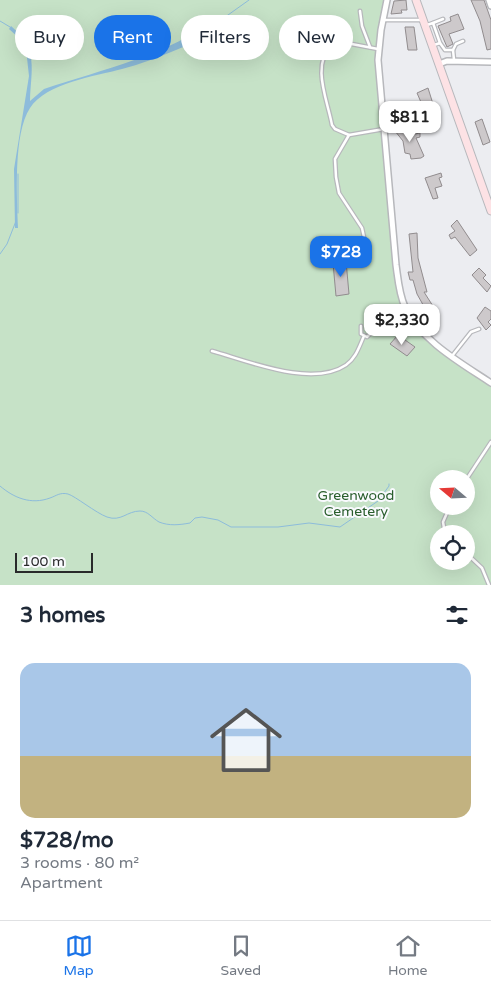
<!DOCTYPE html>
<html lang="en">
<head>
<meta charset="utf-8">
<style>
  body { margin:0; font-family:"Varela Round",sans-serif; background:#f2f2f3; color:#1f2937; height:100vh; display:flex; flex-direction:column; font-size:19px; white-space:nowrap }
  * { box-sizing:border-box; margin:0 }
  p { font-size:16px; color:#747a83 }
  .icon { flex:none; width:28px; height:28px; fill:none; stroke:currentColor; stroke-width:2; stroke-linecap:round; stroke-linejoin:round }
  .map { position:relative; height:585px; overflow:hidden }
  .side { display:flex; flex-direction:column; background:#fff; flex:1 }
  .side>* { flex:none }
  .guide { position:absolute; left:15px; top:15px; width:461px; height:45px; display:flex; gap:10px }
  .needle { width:32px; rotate:289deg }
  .tools { position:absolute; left:430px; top:470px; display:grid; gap:10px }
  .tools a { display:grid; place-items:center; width:45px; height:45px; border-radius:50%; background:#fff; box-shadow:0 5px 20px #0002; font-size:25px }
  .scale { position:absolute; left:15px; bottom:12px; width:78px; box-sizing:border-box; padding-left:5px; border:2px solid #292a2b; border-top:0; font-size:14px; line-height:18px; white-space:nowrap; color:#292a2b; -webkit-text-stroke:4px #f9fafe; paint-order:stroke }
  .price { position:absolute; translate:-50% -42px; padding:0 11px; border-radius:10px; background:#fff; color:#222; font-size:16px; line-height:32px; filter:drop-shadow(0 1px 2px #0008) }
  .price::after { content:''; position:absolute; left:50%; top:30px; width:15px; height:11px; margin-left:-8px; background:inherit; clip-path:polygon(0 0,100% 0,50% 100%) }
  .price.selected { background:#1a73e8; color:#fff }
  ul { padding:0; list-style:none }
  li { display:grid; align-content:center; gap:10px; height:265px; padding:0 20px }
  li span { display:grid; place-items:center; height:155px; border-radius:15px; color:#555 }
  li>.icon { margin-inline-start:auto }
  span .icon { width:90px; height:90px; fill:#fffc; stroke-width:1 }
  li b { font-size:21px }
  h2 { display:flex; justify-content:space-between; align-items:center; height:60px; padding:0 20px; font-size:21px }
  .chip { padding:0 18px; border-radius:22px; background:#fff; box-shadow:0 5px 20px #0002; font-size:18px; line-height:45px }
  .chip.selected { background:#1a73e8; color:#fff }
  .tabs { display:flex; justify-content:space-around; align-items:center; height:70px; border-top:1px solid #e0e1e3; background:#fff; font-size:14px; color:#747a83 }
  .tabs a { display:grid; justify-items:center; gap:2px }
  .tabs .selected { color:#1a73e8 }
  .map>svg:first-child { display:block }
  .green { fill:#c6e2c7; fill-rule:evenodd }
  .water { fill:#8dbcdb }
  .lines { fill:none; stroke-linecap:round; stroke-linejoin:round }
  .stream { stroke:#8dbcdb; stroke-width:1 }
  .building { fill:#cdc9cb; stroke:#918c8e }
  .service-casing { stroke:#b7b8bc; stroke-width:5 }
  .minor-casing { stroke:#b7b8bc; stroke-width:8 }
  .secondary-casing { stroke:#b7b8bc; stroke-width:9 }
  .service { stroke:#fff; stroke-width:2.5 }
  .minor { stroke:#fff; stroke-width:5 }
  .secondary { stroke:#fde2e5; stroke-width:7 }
  .labels { text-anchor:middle; stroke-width:4; stroke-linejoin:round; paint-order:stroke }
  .park-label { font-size:14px; fill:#295e2d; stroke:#f9fafe }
</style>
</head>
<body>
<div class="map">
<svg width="491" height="585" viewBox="0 0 491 585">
  <rect width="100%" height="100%" fill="#ecedf1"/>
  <path class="green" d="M0,0H387L379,42L399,285L414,321L439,351L491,383V585H0ZM439,479H466V506H439ZM439,534H466V561H439Z"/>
  <path class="water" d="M219,17L225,21C209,32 194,43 176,50C159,57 141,64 122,69C96,76 46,83 30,108C13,134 17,197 18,228H15L14,169L29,76L26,49L19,38L9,29L11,26C39,50 31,69 30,101L44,89C104,69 168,55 219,17Z"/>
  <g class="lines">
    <g class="stream">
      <polyline points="221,20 249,0"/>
      <polyline points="0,21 10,27"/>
      <polyline points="18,213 18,174"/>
      <polyline points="0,254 7,244 16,221"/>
      <path d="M0,486C14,498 31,505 50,498C56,496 60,492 68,494C75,496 96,513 107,517C121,522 127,511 140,511C148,511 152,518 159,522C169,526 179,525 190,523L195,518L202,517L218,520L231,527H278L309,523L340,527L378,501L389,486V484"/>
    </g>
  </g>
  <g class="building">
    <polygon points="406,0 407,10 401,10 402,13 391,14 394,1"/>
    <polygon points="471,0 484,0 491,20 491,49 487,50 480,21"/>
    <polygon points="458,14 464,29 449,34 453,44 447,47 438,26 451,21 450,17"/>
    <polygon points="405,27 414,27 417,50 408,50"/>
    <polygon points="428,88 433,104 435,103 439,112 427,116 417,93"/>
    <polygon points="482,119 490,142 483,145 475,122"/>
    <polygon points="400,125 410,135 420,133 420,137 416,138 424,156 421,158 411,159 410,154 405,153 403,141 395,131"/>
    <polygon points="441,173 442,177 439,178 442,186 435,188 438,198 433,199 425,178"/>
    <polygon points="457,220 477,250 470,256 455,237 451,239 449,235 455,231 451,226"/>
    <polygon points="417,233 418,258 427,292 424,292 438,314 431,319 417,294 413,280 410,280 408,272 413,272 409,234"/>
    <polygon points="346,261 349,294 336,296 333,263"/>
    <polygon points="479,268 486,275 483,278 491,286 487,292 472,275"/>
    <polygon points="485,307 491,311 491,319 488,322 491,325 486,330 477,318"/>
    <polygon points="398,335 415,347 407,356 390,344"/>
  </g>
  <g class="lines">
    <g class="service-casing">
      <g id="service">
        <polyline points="360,11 362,26 370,47"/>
        <polyline points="383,20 422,20"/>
        <polyline points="433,23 443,19"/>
        <polyline points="427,25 433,23 440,43"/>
        <polyline points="434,45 440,43 445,50 453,50 454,60"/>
        <polyline points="453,50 456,44 463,41"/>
        <path d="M349,135L335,129L332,125C327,98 311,66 332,43L341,42L378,49"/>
        <polyline points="367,251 362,228 339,193 336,177 335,159 349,135 384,129"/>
        <polyline points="355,254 359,248 366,248"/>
        <polyline points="403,320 410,317"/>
        <polyline points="361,326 361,334 367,337 373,331 372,325"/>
        <path d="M212,351C248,361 312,388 346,365C356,358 359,347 364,336"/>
        <polyline points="452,356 471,332 479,329"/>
        <polyline points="466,480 491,442"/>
        <polyline points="445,534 443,522 450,506"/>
        <polyline points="466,553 482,568 489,585"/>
      </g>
    </g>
    <g class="minor-casing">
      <g id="minor">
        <path d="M387,0L381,30L378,60L396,265C398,279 399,294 405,307C421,341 461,363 491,383"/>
        <polyline points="489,0 491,6"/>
        <polyline points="439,64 447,61 491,62"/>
      </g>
    </g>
    <g class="secondary-casing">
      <polyline id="secondary" points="416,0 491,211"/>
    </g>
    <use href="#service" class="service"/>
    <use href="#minor" class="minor"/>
    <use href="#secondary" class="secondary"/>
  </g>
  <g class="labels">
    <g class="park-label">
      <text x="356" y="500">Greenwood<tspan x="356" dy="16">Cemetery</tspan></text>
    </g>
  </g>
</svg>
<div class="tools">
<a><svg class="needle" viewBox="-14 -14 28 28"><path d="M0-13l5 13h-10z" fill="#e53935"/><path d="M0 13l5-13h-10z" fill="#747a83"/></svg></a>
<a><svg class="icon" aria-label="locate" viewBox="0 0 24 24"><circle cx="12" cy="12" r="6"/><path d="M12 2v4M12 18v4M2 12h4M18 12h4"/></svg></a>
</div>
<div class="scale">100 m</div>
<b class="price" style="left:410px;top:143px">$811</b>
<b class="price selected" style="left:341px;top:278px">$728</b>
<b class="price" style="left:402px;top:346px">$2,330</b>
<div class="guide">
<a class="chip">Buy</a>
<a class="chip selected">Rent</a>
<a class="chip">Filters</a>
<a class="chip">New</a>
</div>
</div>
<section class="side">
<h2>3 homes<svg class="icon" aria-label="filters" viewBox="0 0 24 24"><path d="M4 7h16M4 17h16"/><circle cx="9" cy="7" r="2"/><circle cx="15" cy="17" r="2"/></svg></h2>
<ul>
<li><span style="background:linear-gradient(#a9c7e8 60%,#c2b280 0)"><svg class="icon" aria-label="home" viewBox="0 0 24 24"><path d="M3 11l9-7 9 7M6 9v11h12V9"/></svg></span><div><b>$728/mo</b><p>3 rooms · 80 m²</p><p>Apartment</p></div></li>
</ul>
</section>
<nav class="tabs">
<a class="selected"><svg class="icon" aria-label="map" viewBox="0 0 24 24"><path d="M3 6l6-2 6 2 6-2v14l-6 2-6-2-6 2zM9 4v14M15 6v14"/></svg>Map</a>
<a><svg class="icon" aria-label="saved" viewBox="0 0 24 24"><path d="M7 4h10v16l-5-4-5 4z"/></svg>Saved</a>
<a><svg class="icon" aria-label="home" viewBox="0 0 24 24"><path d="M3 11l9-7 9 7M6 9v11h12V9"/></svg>Home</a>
</nav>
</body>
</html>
